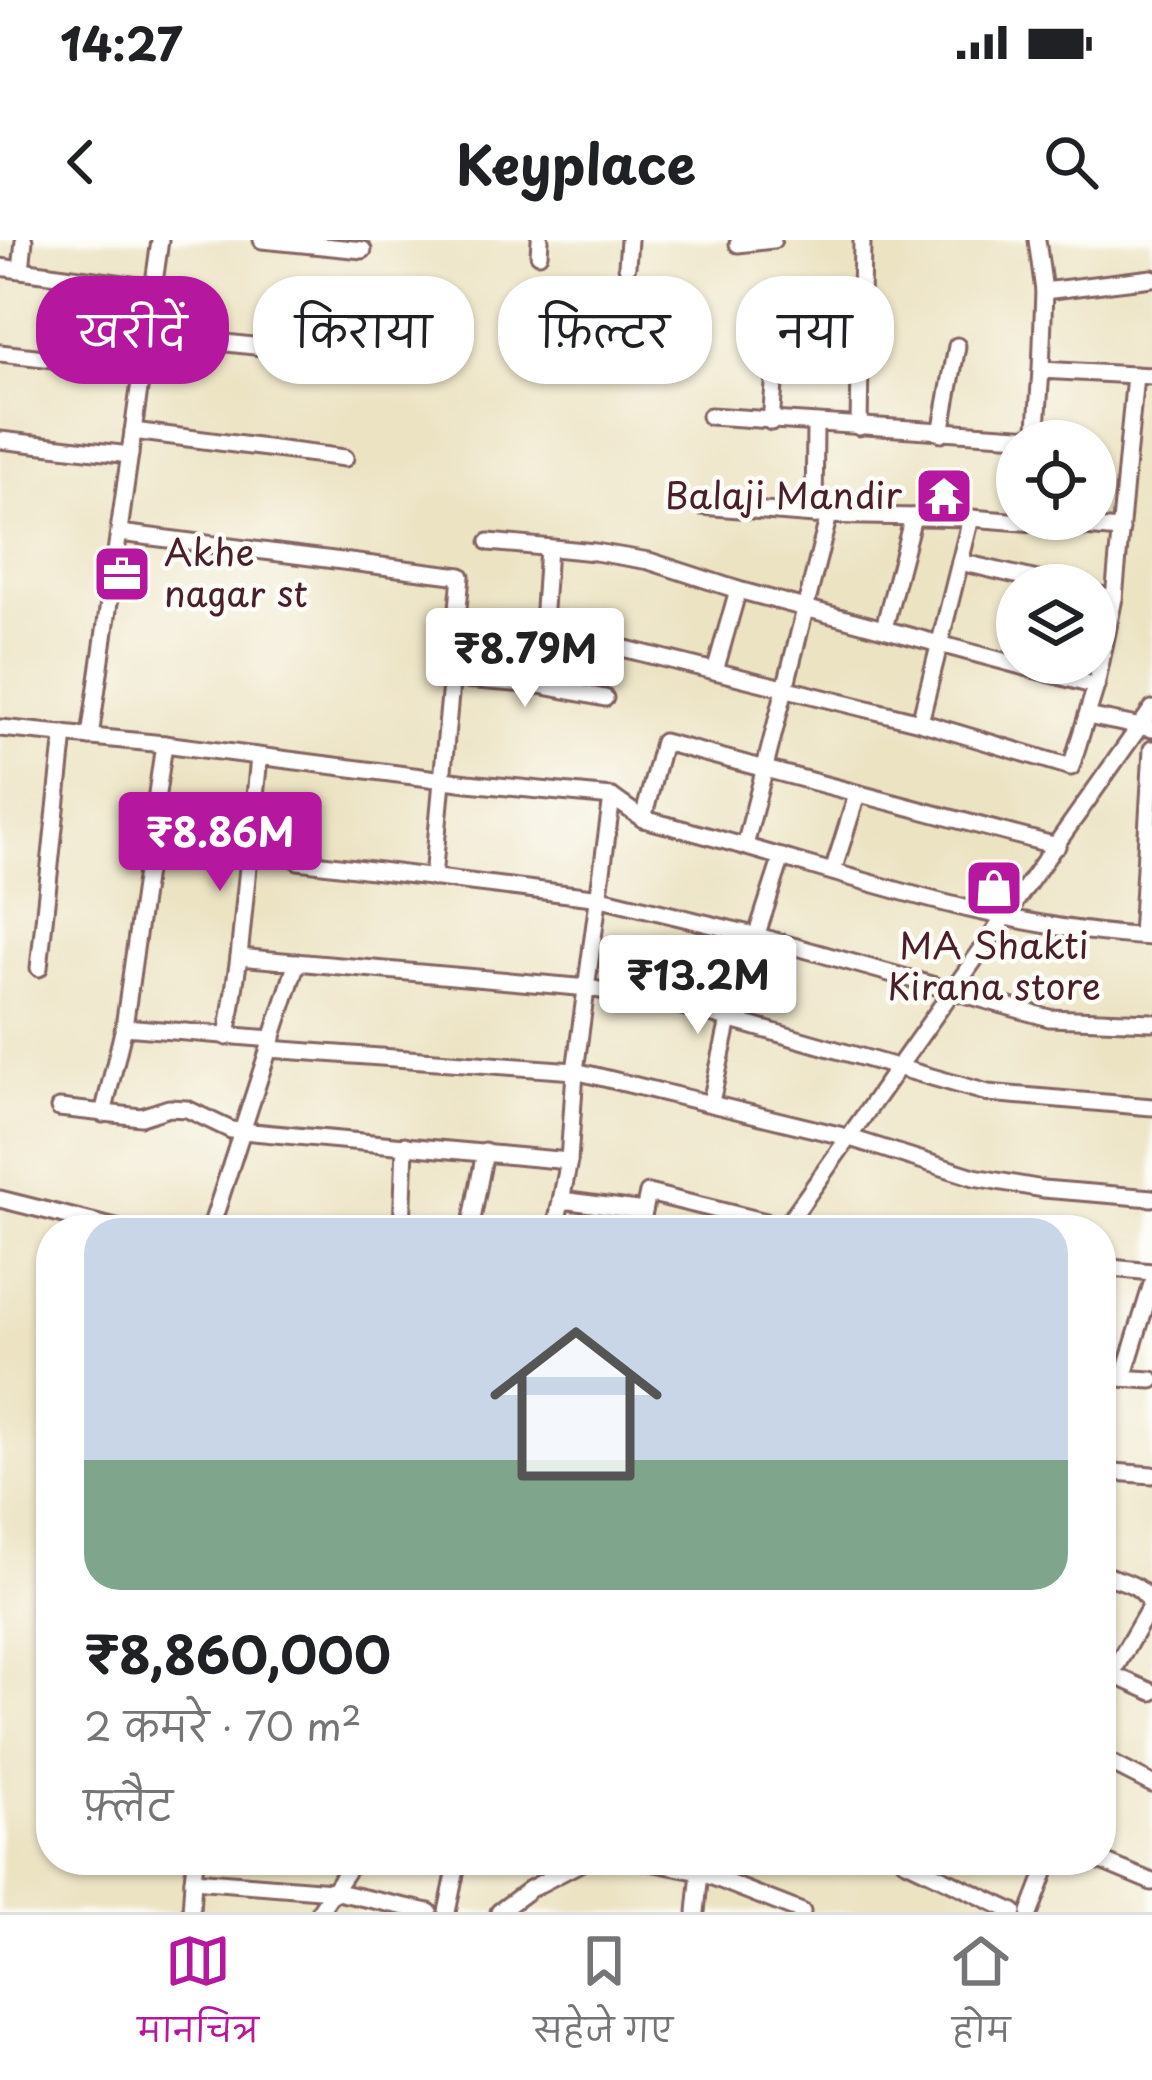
<!DOCTYPE html>
<html lang="hi">
<head>
<meta charset="utf-8">
<style>
  body { margin:0; font-family:"Playpen Sans","Playpen Sans Deva",sans-serif; background:#f2f2f2; color:#202124; height:100vh; display:flex; flex-direction:column; font-size:45px; white-space:nowrap }
  * { box-sizing:border-box; margin:0 }
  p { font-size:39px; color:#757577 }
  .icon { flex:none; width:66px; height:66px; fill:none; stroke:currentColor; stroke-width:2; stroke-linecap:round; stroke-linejoin:round }
  .map { position:relative; flex:1; overflow:hidden }
  .sheet { position:absolute; left:36px; top:975px; width:1080px; height:660px; display:flex; flex-direction:column; background:#fff; border-radius:48px; box-shadow:0 3px 9px #0004 }
  .sheet>* { flex:none }
  .banner { position:absolute; left:36px; top:36px; width:1080px; height:108px; display:flex; gap:24px }
  .fabs { position:absolute; left:996px; top:180px; display:grid; gap:24px }
  .fabs a { display:grid; place-items:center; width:120px; height:120px; border-radius:50%; background:#fff; box-shadow:0 3px 9px #0004; font-size:60px }
  .price { position:absolute; translate:-50% -102px; padding:0 27px; border-radius:12px; background:#fff; color:#222; font-size:39px; line-height:78px; filter:drop-shadow(0 3px 6px #0008) }
  .price::after { content:''; position:absolute; left:50%; top:72px; width:36px; height:27px; margin-left:-18px; background:inherit; clip-path:polygon(0 0,100% 0,50% 100%) }
  .price.active { background:#b5179e; color:#fff }
  ul { padding:0; list-style:none }
  li { display:grid; align-content:center; gap:24px; height:636px; padding:0 48px }
  li span { display:grid; place-items:center; height:372px; border-radius:36px; color:#555 }
  li>.icon { margin-inline-start:auto }
  span .icon { width:216px; height:216px; fill:#fffc; stroke-width:1 }
  li b { font-size:51px }
  .chip { padding:0 42px; border-radius:48px; background:#fff; box-shadow:0 3px 9px #0004; font-size:42px; line-height:108px }
  .chip.active { background:#b5179e; color:#fff }
  .status { display:flex; justify-content:space-between; align-items:center; height:84px; padding:0 60px; background:#fff; direction:ltr }
  .status svg { height:33px; fill:currentColor }
  header { display:flex; justify-content:space-between; align-items:center; height:156px; padding:0 48px; background:#fff; font-size:54px; font-weight:700 }
  .dock { display:flex; justify-content:space-around; align-items:center; height:168px; border-top:3px solid #e0e0e0; background:#fff; font-size:33px; color:#757577 }
  .dock a { display:grid; justify-items:center; gap:6px }
  .dock .active { color:#b5179e }
  .map>svg:first-child { display:block }
  .lines { fill:none; stroke-linecap:round; stroke-linejoin:round }
  .minor-casing { stroke:#836460; stroke-width:21 }
  .minor { stroke:#fff; stroke-width:15 }
  .labels { text-anchor:middle; stroke-width:9; stroke-linejoin:round; paint-order:stroke }
  .poi-label { font-size:36px; fill:#4a1f2b; stroke:#fdfcf7; text-anchor:end }
</style>
</head>
<body>
<div class="status"><b>14:27</b><svg viewBox="0 0 49 12"><path d="M0 12V9h3v3zM5 12V6h3v6zM10 12V3h3v9zM15 12V0h3v12zM26 1h20v11H26zM47 4h2v5h-2z"/></svg></div>
<header><svg class="icon" aria-label="back" viewBox="0 0 24 24"><path d="M15 5l-7 7 7 7"/></svg>Keyplace<svg class="icon" aria-label="search" viewBox="0 0 24 24"><circle cx="10" cy="10" r="6"/><path d="M15 15l6 6"/></svg></header>
<div class="map">
<svg width="1152" height="1672" viewBox="0 0 1152 1672">
  <rect width="100%" height="100%" fill="#fdfcf7"/>
  <filter id="ink" filterUnits="userSpaceOnUse"><feTurbulence type="fractalNoise" baseFrequency=".00833" numOctaves="2"/><feDisplacementMap in="SourceGraphic" scale="24" xChannelSelector="R" yChannelSelector="G"/><feConvolveMatrix kernelMatrix="1 2 1 2 8 2 1 2 1" color-interpolation-filters="sRGB"/></filter>
  <filter id="wash" filterUnits="userSpaceOnUse"><feTurbulence type="fractalNoise" baseFrequency=".004" numOctaves="4" result="noise"/><feDisplacementMap in="SourceGraphic" scale="48" xChannelSelector="R" yChannelSelector="G"/><feGaussianBlur stdDeviation="2.7" result="paint"/><feColorMatrix in="noise" values="0 0 0 0 0 0 0 0 0 0 0 0 0 0 0 0 0 1.4 0 .05"/><feComposite in="paint" operator="in"/></filter>
  <g filter="url(#wash)">
    <rect width="100%" height="100%" fill="#ece3c3"/>
  </g>
  <g filter="url(#ink)">
    <g class="lines">
      <g class="minor-casing">
        <g id="minor">
          <polyline points="262,0 363,10"/>
          <polyline points="1037,0 1044,51 1041,130"/>
          <polyline points="738,4 773,0"/>
          <polyline points="539,14 540,0"/>
          <polyline points="627,26 629,0"/>
          <polyline points="0,27 21,30 24,0"/>
          <polyline points="21,30 153,48"/>
          <polyline points="1044,51 1152,38"/>
          <polyline points="146,94 360,118"/>
          <polyline points="0,113 141,129"/>
          <polyline points="710,176 1036,197"/>
          <polyline points="771,182 780,70"/>
          <polyline points="815,186 814,275 971,278 1121,290"/>
          <polyline points="859,187 862,0"/>
          <polyline points="133,191 345,218"/>
          <polyline points="941,193 957,106"/>
          <polyline points="0,200 130,215"/>
          <polyline points="1036,201 1041,130 1152,136"/>
          <polyline points="701,266 814,275"/>
          <polyline points="971,278 920,482 1071,527 1096,446 1114,358 1135,135"/>
          <polyline points="120,293 461,336 433,638"/>
          <polyline points="489,302 595,312 649,321 738,350 1096,446"/>
          <polyline points="960,322 1059,345"/>
          <polyline points="1095,354 1114,358"/>
          <polyline points="884,388 913,277"/>
          <polyline points="626,409 920,482"/>
          <polyline points="715,431 738,350"/>
          <polyline points="451,438 539,445 605,458"/>
          <polyline points="539,445 548,308"/>
          <polyline points="1087,476 1152,489"/>
          <path d="M0,488L164,504L468,543L612,557L643,579C812,620 977,688 1152,697"/>
          <polyline points="90,497 160,0"/>
          <polyline points="612,557 575,831 847,897 974,937 1043,949 1152,958"/>
          <polyline points="643,579 663,502 1057,606"/>
          <polyline points="745,606 829,275"/>
          <polyline points="298,621 601,658 754,695 1049,778 1152,782"/>
          <polyline points="833,631 857,555"/>
          <polyline points="1141,696 1152,509"/>
          <polyline points="239,717 589,748 682,766 988,853 1152,867"/>
          <polyline points="39,728 64,494"/>
          <polyline points="124,787 273,799"/>
          <polyline points="227,797 239,717 259,517"/>
          <polyline points="269,809 575,831 569,921 555,990"/>
          <polyline points="711,862 729,780 782,617"/>
          <polyline points="59,868 141,877 169,868 187,869 231,890 569,921"/>
          <polyline points="103,874 124,787 164,504"/>
          <polyline points="0,959 124,990"/>
          <polyline points="562,960 644,971"/>
          <polyline points="210,990 297,722"/>
          <polyline points="402,990 405,905"/>
          <polyline points="470,990 485,912"/>
          <polyline points="640,990 648,953 799,990"/>
          <polyline points="783,990 1152,469"/>
          <polyline points="1101,1027 1152,1032"/>
          <polyline points="1101,1137 1152,1140"/>
          <polyline points="1123,1138 1152,1044"/>
          <polyline points="1101,1231 1152,1235"/>
          <path d="M1101,1334C1125,1342 1143,1344 1152,1367"/>
          <polyline points="1109,1433 1152,1452"/>
          <polyline points="1101,1452 1150,1367"/>
          <polyline points="1101,1518 1152,1544"/>
          <polyline points="195,1620 193,1640 332,1651 429,1672"/>
          <polyline points="640,1620 700,1632 696,1672"/>
          <polyline points="703,1620 700,1632 802,1672"/>
          <polyline points="904,1620 1014,1672"/>
          <polyline points="1099,1620 1152,1642"/>
          <polyline points="191,1672 193,1640"/>
          <polyline points="319,1672 354,1620"/>
          <polyline points="447,1672 458,1620"/>
          <polyline points="499,1672 530,1649 586,1620"/>
          <polyline points="1030,1672 1050,1620"/>
        </g>
      </g>
      <use href="#minor" class="minor"/>
    </g>
  </g>
  <defs>
    <g id="temple-square" transform="scale(3)"><rect x="-9" y="-9" width="18" height="18" rx="4" fill="#b5179e" stroke="#fdfcf7"/><path d="M0-6L5-2H3V0L6.5 2.5H4V6H1.5V3h-3V6H-4V2.5H-6.5L-3 0V-2H-5Z" fill="#fff"/></g>
    <g id="office-square" transform="scale(3)"><rect x="-9" y="-9" width="18" height="18" rx="4" fill="#b5179e" stroke="#fdfcf7"/><path d="M-6-3h4V-5.5h4V-3h4V5H-6ZM-1-4.5V-3h2v-1.5ZM-6 0V1H6V0Z" fill="#fff"/></g>
    <g id="shop-square" transform="scale(3)"><rect x="-9" y="-9" width="18" height="18" rx="4" fill="#b5179e" stroke="#fdfcf7"/><path d="M-5-2.5h2.3a2.7 3.5 0 0 1 5.4 0H5L5.5 6h-11ZM-1.5-2.5h3a1.5 2.3 0 0 0-3 0Z" fill="#fff"/></g>
  </defs>
  <g fill-rule="evenodd">
    <use href="#temple-square" x="944" y="256"/>
    <use href="#office-square" x="122" y="334"/>
    <use href="#shop-square" x="994" y="648"/>
  </g>
  <g class="labels">
    <g class="poi-label">
      <text x="902" y="269">Balaji Mandir</text>
      <text x="164" y="326" text-anchor="start">Akhe<tspan x="164" dy="41">nagar st</tspan></text>
      <text x="994" y="719" text-anchor="middle">MA Shakti<tspan x="994" dy="41">Kirana store</tspan></text>
    </g>
  </g>
</svg>
<div class="fabs">
<a><svg class="icon" aria-label="locate" viewBox="0 0 24 24"><circle cx="12" cy="12" r="6"/><path d="M12 2v4M12 18v4M2 12h4M18 12h4"/></svg></a>
<a><svg class="icon" aria-label="layers" viewBox="0 0 24 24"><path d="M12 4l9 5-9 5-9-5zM3 14l9 5 9-5"/></svg></a>
</div>
<b class="price" style="left:525px;top:470px">₹8.79M</b>
<b class="price active" style="left:220px;top:654px">₹8.86M</b>
<b class="price" style="left:698px;top:797px">₹13.2M</b>
<div class="banner">
<a class="chip active">खरीदें</a>
<a class="chip">किराया</a>
<a class="chip">फ़िल्टर</a>
<a class="chip">नया</a>
</div>
<section class="sheet">
<ul>
<li><span style="background:linear-gradient(#c9d6e8 65%,#7fa58c 0)"><svg class="icon" aria-label="home" viewBox="0 0 24 24"><path d="M3 11l9-7 9 7M6 9v11h12V9"/></svg></span><div><b>₹8,860,000</b><p>2 कमरे · 70 m²</p><p>फ़्लैट</p></div></li>
</ul>
</section>
</div>
<nav class="dock">
<a class="active"><svg class="icon" aria-label="map" viewBox="0 0 24 24"><path d="M3 6l6-2 6 2 6-2v14l-6 2-6-2-6 2zM9 4v14M15 6v14"/></svg>मानचित्र</a>
<a><svg class="icon" aria-label="saved" viewBox="0 0 24 24"><path d="M7 4h10v16l-5-4-5 4z"/></svg>सहेजे गए</a>
<a><svg class="icon" aria-label="home" viewBox="0 0 24 24"><path d="M3 11l9-7 9 7M6 9v11h12V9"/></svg>होम</a>
</nav>
</body>
</html>
